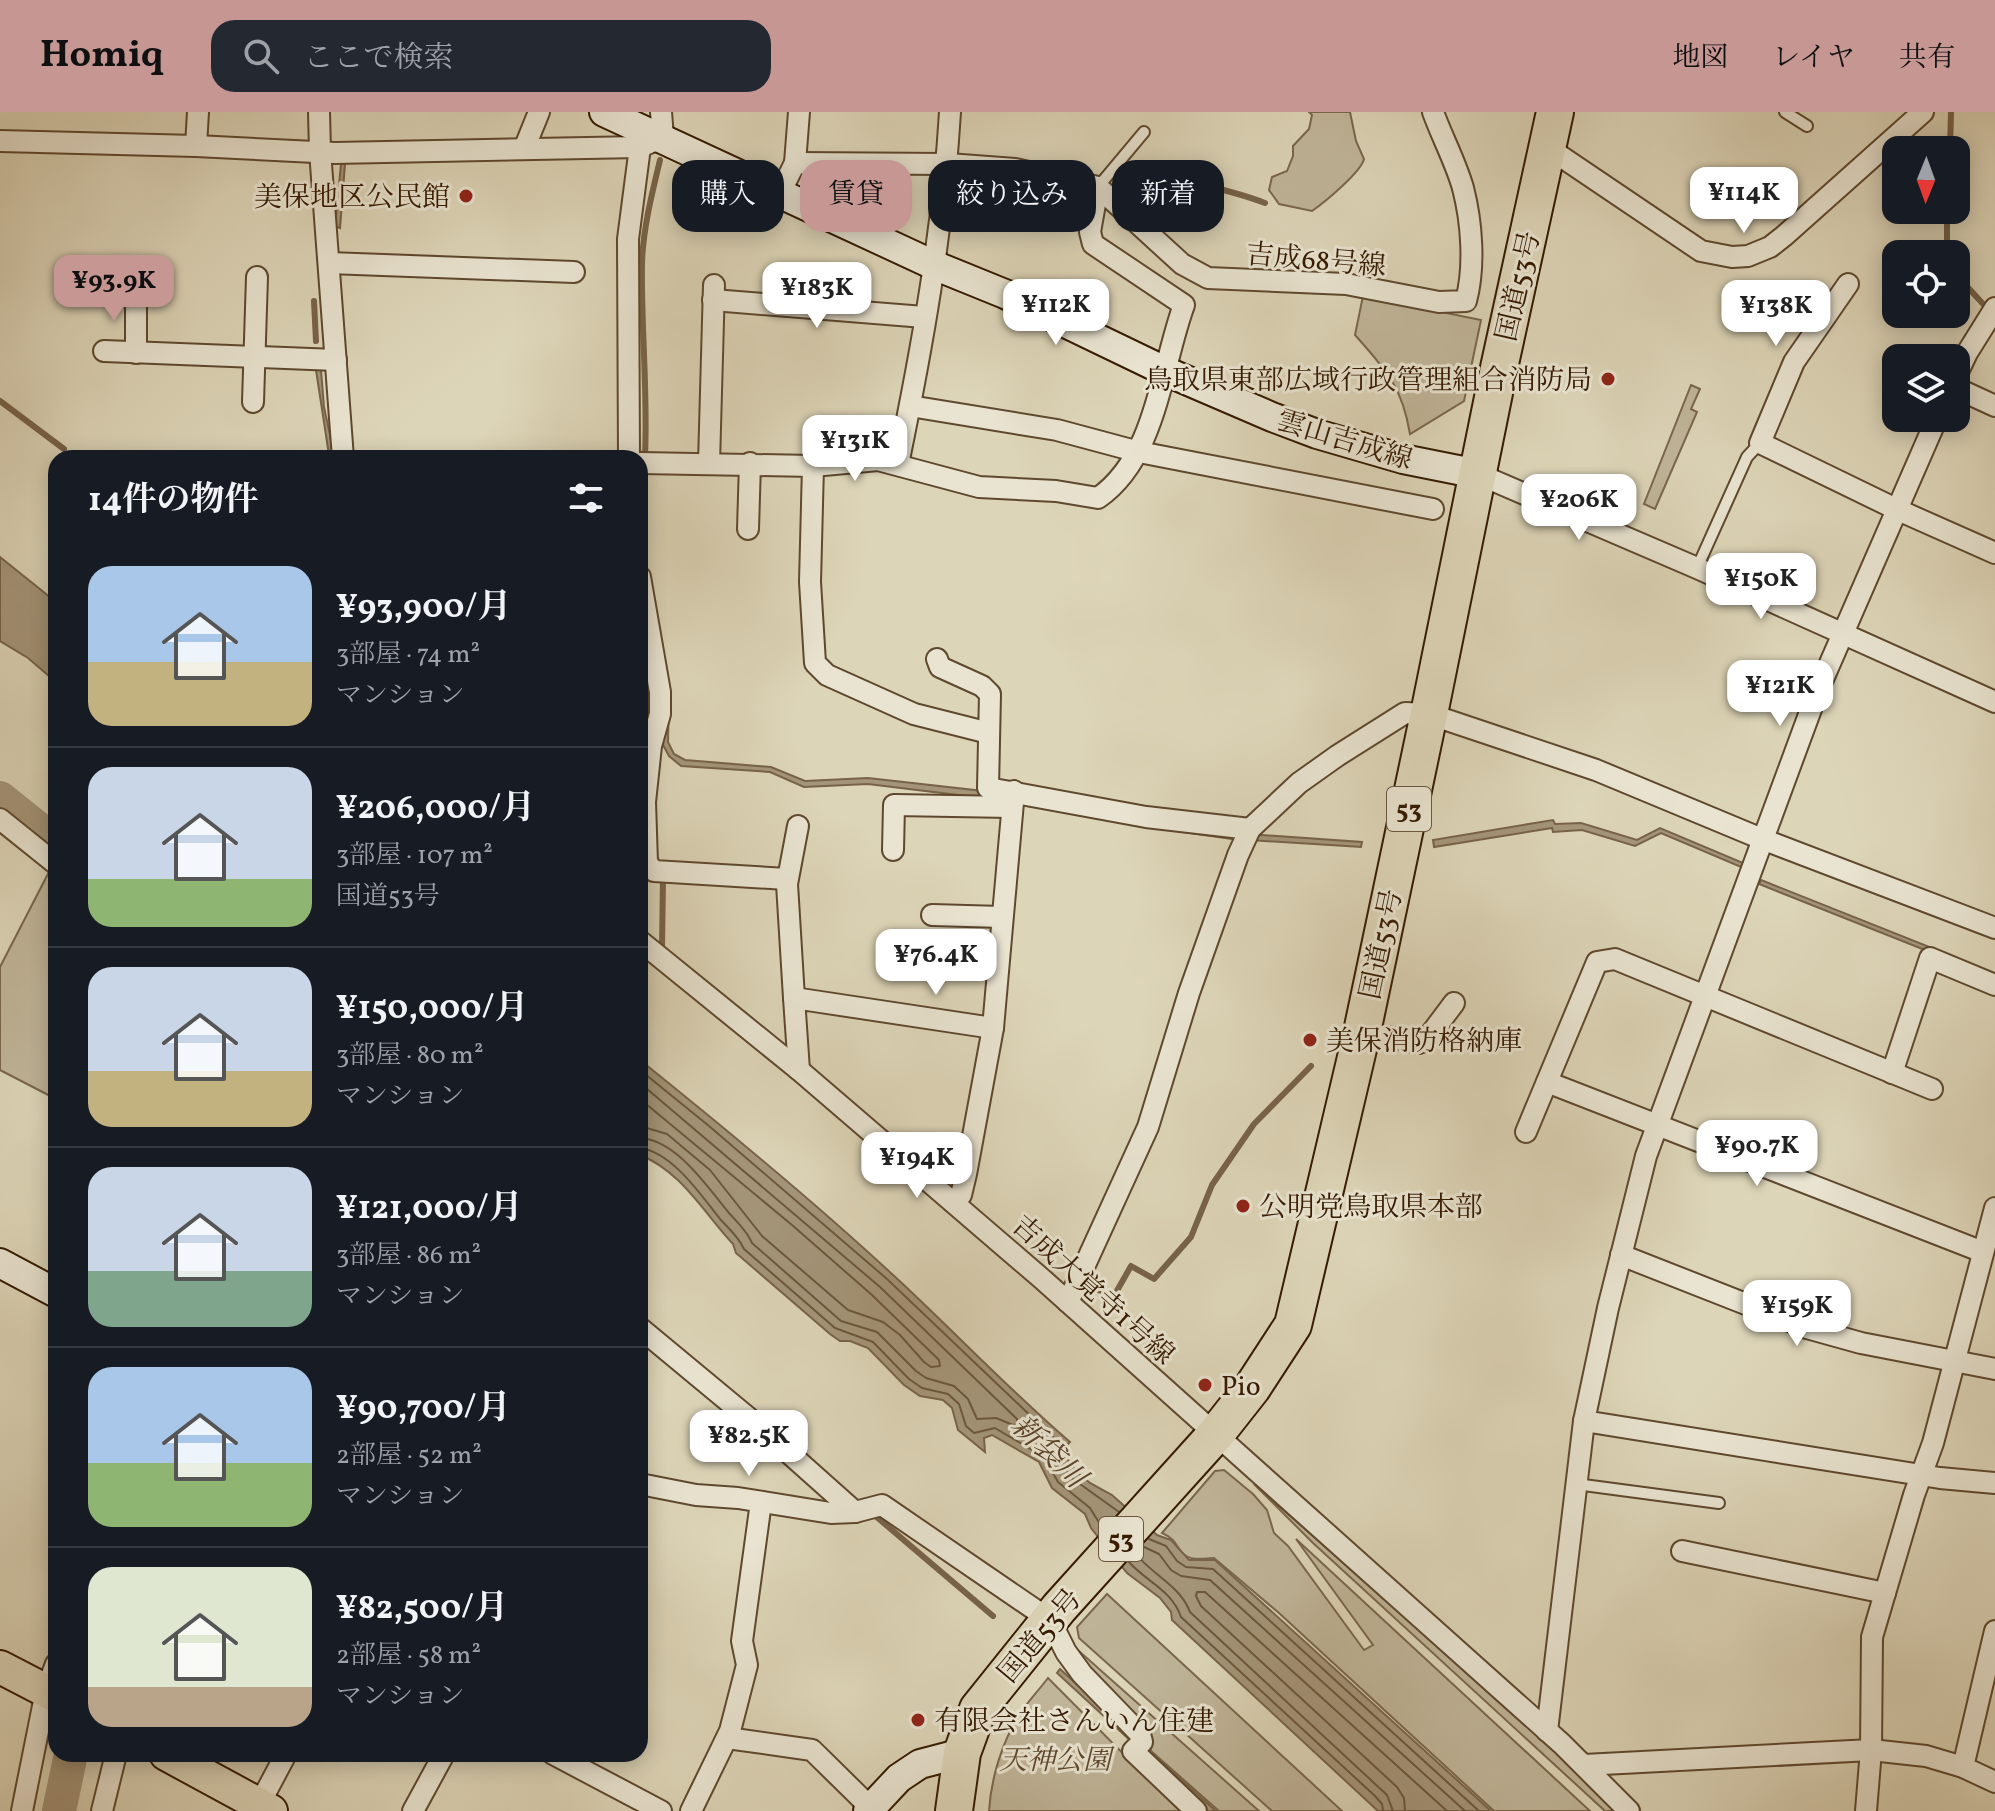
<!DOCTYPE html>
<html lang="ja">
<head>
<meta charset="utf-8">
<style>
  body { margin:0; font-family:Vollkorn,"Noto Serif JP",serif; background:#242831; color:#f1f3f6; height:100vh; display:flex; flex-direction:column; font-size:30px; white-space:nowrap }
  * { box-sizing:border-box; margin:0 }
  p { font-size:26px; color:#9ea1a6 }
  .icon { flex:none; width:44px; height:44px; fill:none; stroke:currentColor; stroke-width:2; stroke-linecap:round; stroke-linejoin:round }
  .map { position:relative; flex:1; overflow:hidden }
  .details { position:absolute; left:48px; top:338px; width:600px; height:1312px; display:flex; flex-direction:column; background:#171b24; border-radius:24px; box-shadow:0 4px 20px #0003 }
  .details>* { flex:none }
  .top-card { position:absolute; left:672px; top:48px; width:760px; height:72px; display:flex; gap:16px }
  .needle { width:52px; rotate:181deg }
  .tools { position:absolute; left:1882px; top:24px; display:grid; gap:16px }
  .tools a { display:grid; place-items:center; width:88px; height:88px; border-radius:16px; background:#171b24; box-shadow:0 4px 20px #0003; font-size:40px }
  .price { position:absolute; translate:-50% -68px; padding:0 18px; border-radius:16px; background:#fff; color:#222; font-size:26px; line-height:52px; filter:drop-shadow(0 2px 4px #0008) }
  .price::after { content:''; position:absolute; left:50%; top:48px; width:24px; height:18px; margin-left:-12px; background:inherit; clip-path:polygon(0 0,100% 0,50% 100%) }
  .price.current { background:#c59692; color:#111 }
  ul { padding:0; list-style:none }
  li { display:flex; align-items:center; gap:24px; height:200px; padding:0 40px }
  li+li { border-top:2px solid #363941 }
  li span { display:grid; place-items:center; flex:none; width:224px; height:160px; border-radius:24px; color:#555 }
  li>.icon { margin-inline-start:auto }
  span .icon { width:96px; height:96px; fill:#fffc; stroke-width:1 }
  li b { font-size:34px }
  h2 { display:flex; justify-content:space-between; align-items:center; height:96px; padding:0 40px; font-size:34px }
  .pill { padding:0 28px; border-radius:24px; background:#171b24; box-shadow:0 4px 20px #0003; font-size:28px; line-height:72px }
  .pill.current { background:#c59692; color:#111 }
  header { display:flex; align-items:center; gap:48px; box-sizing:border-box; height:112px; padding:0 40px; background:#c59692; color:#111 }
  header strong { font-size:38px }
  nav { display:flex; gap:44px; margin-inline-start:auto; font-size:28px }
  .search { width:560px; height:72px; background:#242831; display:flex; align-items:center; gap:20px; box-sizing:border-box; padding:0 28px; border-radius:24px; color:#9ea1a6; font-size:30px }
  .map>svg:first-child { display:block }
  .green { fill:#c0b599; stroke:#7a674c; stroke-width:2 }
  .water { fill:#a49579; stroke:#786349; stroke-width:2 }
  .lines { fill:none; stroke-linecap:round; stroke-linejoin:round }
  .shore { stroke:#6c573c; stroke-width:2 }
  .stream { stroke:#786349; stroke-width:6 }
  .river { stroke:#a49579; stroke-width:34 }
  .lane-casing { stroke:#5f482e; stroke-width:14 }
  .street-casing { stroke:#5f482e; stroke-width:24 }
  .secondary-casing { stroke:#351900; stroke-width:32 }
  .primary-casing { stroke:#351900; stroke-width:36 }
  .highway-casing { stroke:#351900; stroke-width:40 }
  .lane { stroke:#e9e4d1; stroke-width:10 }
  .street { stroke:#e9e4d1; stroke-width:20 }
  .secondary { stroke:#e9e4d1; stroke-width:28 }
  .primary { stroke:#ddd5b8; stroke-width:32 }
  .highway { stroke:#ddd5b8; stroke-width:36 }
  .poi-dot { fill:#8f2418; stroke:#e9e4d1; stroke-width:3 }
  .labels { text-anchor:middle; stroke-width:6; stroke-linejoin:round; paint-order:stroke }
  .shield { fill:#e9e4d1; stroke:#6b563f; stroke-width:2 }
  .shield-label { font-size:26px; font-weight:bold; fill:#351900 }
  .poi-label { font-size:28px; fill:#351900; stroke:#e9e4d1; text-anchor:start }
  .street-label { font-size:28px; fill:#351900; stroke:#e9e4d1 }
  .park-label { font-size:28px; font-style:italic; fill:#5f482e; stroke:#e9e4d1 }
  .water-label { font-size:30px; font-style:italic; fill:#5c442a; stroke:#e9e4d1 }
</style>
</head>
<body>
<header>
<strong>Homiq</strong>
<div class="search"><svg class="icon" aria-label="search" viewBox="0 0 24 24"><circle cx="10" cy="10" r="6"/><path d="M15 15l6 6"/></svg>ここで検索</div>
<nav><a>地図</a><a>レイヤ</a><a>共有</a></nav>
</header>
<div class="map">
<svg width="1995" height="1699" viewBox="0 0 1995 1699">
  <rect width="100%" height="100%" fill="#ddd5b8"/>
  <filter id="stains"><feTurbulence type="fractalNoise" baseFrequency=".0025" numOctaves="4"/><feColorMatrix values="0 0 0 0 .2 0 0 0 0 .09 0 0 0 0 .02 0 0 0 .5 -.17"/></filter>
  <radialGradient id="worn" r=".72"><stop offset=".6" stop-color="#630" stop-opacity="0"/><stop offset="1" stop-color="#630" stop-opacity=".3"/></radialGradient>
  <g class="green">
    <path d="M1309,0H1350L1356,29L1364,47C1361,60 1325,90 1312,99L1279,92L1269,78L1272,65L1287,59L1293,44V34L1309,17L1312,3Z"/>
    <path d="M1363,184L1481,208L1464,289L1410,322C1402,274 1386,258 1355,223Z"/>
    <polygon points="1691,273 1700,277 1691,297 1697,300 1655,397 1644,392"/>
    <polygon points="51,756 56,761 56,987 0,958 0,855"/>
    <path d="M1224,1358L1253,1382L1267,1398L1274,1421L1288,1434L1364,1538L1373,1533L1296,1427L1590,1699H1494L1279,1501L1214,1446C1206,1446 1193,1449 1186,1444C1175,1437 1180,1429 1162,1421L1215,1359Z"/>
    <polygon points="1254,1372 1529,1615 1618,1699 1605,1699 1313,1431"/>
    <polygon points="1107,1482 1342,1699 1272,1699 1079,1526 1077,1515"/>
    <polygon points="1071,1532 1259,1699 1219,1699 1151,1639 1146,1622 1074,1544"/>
    <path d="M1048,1566L1180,1699H989C991,1667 1002,1629 1020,1602C1028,1589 1039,1578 1048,1566Z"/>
  </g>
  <g class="water">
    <polygon points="341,52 345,52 340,116 335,114"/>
    <polygon points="316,258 321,258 324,295 334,342 329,343"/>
    <path d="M640,396L644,439L669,583L668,630L674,642L685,648L771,655L805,669L868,666L983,679V686L868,672L804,675L770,660L681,654L669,644L662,631C654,553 640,474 640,396Z"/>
    <polygon points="0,445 56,490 56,570 28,546 0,529"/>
    <polygon points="1046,695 1233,721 1362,730 1361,735 1232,727 1148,715"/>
    <polygon points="1553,708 1555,712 1581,711 1637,728 1660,716 1743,751 1741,755 1661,721 1635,734 1582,718 1553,720 1552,716 1434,735 1433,728"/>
    <polygon points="1761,768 1947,842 1945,846 1759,772"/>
    <path d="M640,948C726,1017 811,1087 892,1162C952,1217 1008,1277 1070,1330L1061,1339L1078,1361L1090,1371L1112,1383L1157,1423L1171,1428L1189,1448H1215L1491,1699H1378L1172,1508L1171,1500L1160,1486L1127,1461L1091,1416L1085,1402L1052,1376L1039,1350L992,1323L984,1326L985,1340L958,1318L952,1296L943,1288L920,1284L904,1273L868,1236L850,1229H840L830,1222L736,1141L733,1132C704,1101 681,1059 640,1043Z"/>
    <polygon points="1060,1557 1136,1626 1132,1630 1057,1561"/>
    <polygon points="1153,1642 1216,1699 1207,1699 1149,1646"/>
  </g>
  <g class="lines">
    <g class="shore">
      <polyline points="640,958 709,1014 887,1167 1056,1328 1055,1344 1073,1367 1119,1400"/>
      <path d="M640,971L880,1175L1017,1307V1312L1013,1313L996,1306L977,1307L968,1287L954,1274L926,1266L916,1259L877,1220L841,1209L752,1131C747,1119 738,1111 729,1101C708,1076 677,1028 640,1026"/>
      <polyline points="640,987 792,1113 872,1183 939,1248 940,1254 931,1255 924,1250 900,1223 883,1210 848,1198 762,1124 710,1058 667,1022 640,1014"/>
      <path d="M640,1036C672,1040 701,1083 720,1107C729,1117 738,1124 744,1137L835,1216L873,1230L909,1267L922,1276L948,1282L959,1292L966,1314L974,1321L995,1316L1044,1345L1058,1370L1090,1396L1103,1417"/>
      <polyline points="1149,1427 1166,1434 1177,1449 1186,1455 1213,1457 1479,1699"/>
      <polyline points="1142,1434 1159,1442 1171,1458 1181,1464 1210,1468 1465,1699"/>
      <path d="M1135,1441C1152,1463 1180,1473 1190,1500L1387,1683L1393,1699"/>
      <path d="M1128,1449C1145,1469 1172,1478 1181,1505L1375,1684L1382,1692L1383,1699"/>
      <polyline points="1405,1699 1404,1686 1397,1675 1201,1494 1196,1484 1197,1480 1205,1480 1447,1699"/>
    </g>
    <g class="stream">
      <polyline points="1950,38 1951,0"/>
      <path d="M1126,51C1172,69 1219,73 1265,91"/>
      <polyline points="1947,98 1947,132 1951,142"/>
      <polyline points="1956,155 1960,167 1985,194"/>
      <polyline points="314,189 316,229"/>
      <polyline points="0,289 64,337"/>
      <path d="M645,344C648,280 641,216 642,152C643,116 652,82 660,48"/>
      <polyline points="662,836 663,764"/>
      <polyline points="1088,1174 1114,1184 1131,1154 1154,1167 1191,1125 1212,1073 1254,1012 1311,954"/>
      <polyline points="872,1401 993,1504"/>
    </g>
    <g class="river">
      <polyline points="0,686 56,731"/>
      <polyline points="59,1699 71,1642"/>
    </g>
    <g class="lane-casing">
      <g id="lane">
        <polyline points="1785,0 1807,14"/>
        <polyline points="1098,75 1144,20"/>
        <polyline points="1697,456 1747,345 1760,331"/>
        <polyline points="1576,1372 1719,1391"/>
      </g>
    </g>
    <g class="street-casing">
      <g id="street">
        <polyline points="319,0 320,39 343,346"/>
        <polyline points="0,29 196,34 335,41 640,35 663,25 661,0"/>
        <polyline points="196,34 198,0"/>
        <polyline points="1547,35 1701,139 1732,145 1748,144 1770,135 1784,124 1923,0"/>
        <polyline points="524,37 539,0"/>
        <polyline points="795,51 799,0"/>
        <path d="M1098,75L1182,152L1208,166L1346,172L1439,190L1466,189C1475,155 1472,111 1463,76C1456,51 1442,25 1433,0"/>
        <polyline points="329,151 574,160"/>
        <polyline points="1848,172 1794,250 1760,331 1896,397 1995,441"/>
        <polyline points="136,182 136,241"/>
        <polyline points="713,188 924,205"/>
        <polyline points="104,239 336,248"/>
        <polyline points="1956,264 1967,241 1995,196"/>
        <polyline points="1956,276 1995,294"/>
        <polyline points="253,290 257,165"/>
        <polyline points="910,294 1057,318 1139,340 1433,397"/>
        <polyline points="629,346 628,127 640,35"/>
        <path d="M640,351L813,354L878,348L979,375L1056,379L1098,386C1157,345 1161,255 1184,193L1093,132L1090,120L1098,75L1015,57L948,52L795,51L780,81"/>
        <polyline points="709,351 714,173"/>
        <path d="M898,352C922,236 943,119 950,0"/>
        <polyline points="813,354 810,470 815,551 827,563 914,602 989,621"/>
        <polyline points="1478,362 1697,456 1995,590"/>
        <polyline points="748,417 750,351"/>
        <polyline points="640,465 660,580 660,602 651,634 645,690 647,751 654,759 787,767"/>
        <polyline points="937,547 940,555 982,574 990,582 988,676 1146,705 1250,717"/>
        <polyline points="0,707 56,752"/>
        <polyline points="893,738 894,693 1012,695"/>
        <polyline points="932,803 1002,805"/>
        <polyline points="640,829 799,958 1041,1166 1562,1632 1629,1699"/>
        <polyline points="794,886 787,772 798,714"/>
        <polyline points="1362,920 1419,931 1427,927 1454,891"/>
        <polyline points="799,958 794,886 993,916 1014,679"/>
        <polyline points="1892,961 1930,846 1995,873"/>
        <polyline points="1547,970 1983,1140"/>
        <polyline points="1526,1020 1597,850 1615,847 1932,977"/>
        <polyline points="953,1090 961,1083 966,1062 993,916"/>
        <polyline points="1621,1143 1807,1216 1861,1231 1995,1257"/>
        <polyline points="1068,1190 1148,1015 1189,881 1238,743 1250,717 1299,671 1337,644 1405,601 1429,602 1596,658 1762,727 1995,816"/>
        <polyline points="640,1216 763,1318 855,1400"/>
        <polyline points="1584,1309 1940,1366 1995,1371"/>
        <polyline points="640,1372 696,1383 738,1386 831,1401 855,1400 882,1393 1050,1508 1066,1540 1082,1562 1140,1622 1142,1630 1133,1639 1196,1699"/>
        <polyline points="1682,1439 1885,1481"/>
        <polyline points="1547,1619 1584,1309 1608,1196 1646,1044 1817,581 1937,306"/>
        <polyline points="727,1626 812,1638 871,1696"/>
        <polyline points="553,1642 661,1699"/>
        <polyline points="1584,1653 1871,1638 1926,1644 1963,1655 1995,1670"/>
        <polyline points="1963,1655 1995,1519"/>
        <polyline points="259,1693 286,1642"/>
        <polyline points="22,1699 46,1579 56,1552"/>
        <polyline points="102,1699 116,1642"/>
        <polyline points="413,1699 444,1642"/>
        <polyline points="691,1699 730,1619 747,1553 742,1529 761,1390"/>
        <polyline points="1866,1699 1871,1638 1872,1525 1914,1383 1933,1331 1995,1096"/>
      </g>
    </g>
    <g class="secondary-casing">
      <g id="secondary">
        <polyline points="604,0 936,154 1005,182 1165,259 1272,305 1317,322 1403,347 1478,362"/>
        <polyline points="0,1151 56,1181"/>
        <polyline points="868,1699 899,1666 920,1652 962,1641"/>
      </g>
    </g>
    <g class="primary-casing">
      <g id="primary">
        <polyline points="0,1555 56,1584"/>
        <polyline points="166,1642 271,1699"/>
      </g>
    </g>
    <g class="highway-casing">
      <polyline id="highway" points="954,1699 962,1641 978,1597 1059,1496 1215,1323 1252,1276 1293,1213 1362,920 1429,602 1499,256 1555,0"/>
    </g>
    <use href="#lane" class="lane"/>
    <use href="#street" class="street"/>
    <use href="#secondary" class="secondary"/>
    <use href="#primary" class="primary"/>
    <use href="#highway" class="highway"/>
  </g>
  <g class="poi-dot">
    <circle cx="466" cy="84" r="8"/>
    <circle cx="1608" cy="267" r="8"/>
    <circle cx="1310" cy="928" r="8"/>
    <circle cx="1243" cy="1094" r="8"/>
    <circle cx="1205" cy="1273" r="8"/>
    <circle cx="918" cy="1608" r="8"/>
  </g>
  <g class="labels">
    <g class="shield">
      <rect x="1387" y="675" width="44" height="44" rx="6"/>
      <rect x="1099" y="1405" width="44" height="44" rx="6"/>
    </g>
    <g class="shield-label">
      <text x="1409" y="706">53</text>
      <text x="1121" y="1436">53</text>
    </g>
    <g class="poi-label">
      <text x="450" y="94" text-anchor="end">美保地区公民館</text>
      <text x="1592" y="277" text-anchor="end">鳥取県東部広域行政管理組合消防局</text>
      <text x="1326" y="938">美保消防格納庫</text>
      <text x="1259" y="1104">公明党鳥取県本部</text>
      <text x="1221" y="1283">Pio</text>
      <text x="934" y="1618">有限会社さんいん住建</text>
    </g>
    <g class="street-label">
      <text transform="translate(1316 147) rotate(5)" y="10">吉成68号線</text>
      <text transform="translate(1517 174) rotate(-77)" y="10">国道53号</text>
      <text transform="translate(1345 327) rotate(17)" y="10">雲山吉成線</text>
      <text transform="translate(1380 832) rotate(-78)" y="10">国道53号</text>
      <text transform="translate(1094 1177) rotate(42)" y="10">吉成大覚寺1号線</text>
      <text transform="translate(1039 1523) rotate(-50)" y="10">国道53号</text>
    </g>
    <g class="park-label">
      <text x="1055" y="1657">天神公園</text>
    </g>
    <g class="water-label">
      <text transform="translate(1049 1339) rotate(44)" y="10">新袋川</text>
    </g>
  </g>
  <rect width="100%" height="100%" filter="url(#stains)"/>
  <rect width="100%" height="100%" fill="url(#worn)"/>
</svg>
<div class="tools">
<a><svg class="needle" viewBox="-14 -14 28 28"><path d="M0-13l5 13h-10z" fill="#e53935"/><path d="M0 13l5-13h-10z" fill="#9ea1a6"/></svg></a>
<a><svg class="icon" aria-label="locate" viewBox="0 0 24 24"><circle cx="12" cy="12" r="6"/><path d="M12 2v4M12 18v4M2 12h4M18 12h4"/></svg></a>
<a><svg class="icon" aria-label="layers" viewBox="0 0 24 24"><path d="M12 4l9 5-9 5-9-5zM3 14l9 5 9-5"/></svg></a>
</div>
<b class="price" style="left:1744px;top:123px">¥114K</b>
<b class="price current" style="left:114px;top:211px">¥93.9K</b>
<b class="price" style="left:817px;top:218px">¥183K</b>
<b class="price" style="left:1056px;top:235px">¥112K</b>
<b class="price" style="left:1776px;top:236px">¥138K</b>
<b class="price" style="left:855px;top:371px">¥131K</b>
<b class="price" style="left:1579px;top:430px">¥206K</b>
<b class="price" style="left:1761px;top:509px">¥150K</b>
<b class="price" style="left:1780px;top:616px">¥121K</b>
<b class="price" style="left:936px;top:885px">¥76.4K</b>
<b class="price" style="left:1757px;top:1076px">¥90.7K</b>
<b class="price" style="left:917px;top:1088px">¥194K</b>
<b class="price" style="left:1797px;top:1236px">¥159K</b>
<b class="price" style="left:749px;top:1366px">¥82.5K</b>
<div class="top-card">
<a class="pill">購入</a>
<a class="pill current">賃貸</a>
<a class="pill">絞り込み</a>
<a class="pill">新着</a>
</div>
<section class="details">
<h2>14件の物件<svg class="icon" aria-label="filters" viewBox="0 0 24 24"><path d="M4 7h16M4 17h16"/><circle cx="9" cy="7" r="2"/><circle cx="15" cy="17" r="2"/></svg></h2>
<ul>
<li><span style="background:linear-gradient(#a9c7e8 60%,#c2b280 0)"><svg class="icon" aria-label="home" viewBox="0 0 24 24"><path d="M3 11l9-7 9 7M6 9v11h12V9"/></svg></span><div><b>¥93,900/月</b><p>3部屋 · 74 m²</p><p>マンション</p></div></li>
<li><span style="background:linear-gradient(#c9d6e8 70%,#8fb573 0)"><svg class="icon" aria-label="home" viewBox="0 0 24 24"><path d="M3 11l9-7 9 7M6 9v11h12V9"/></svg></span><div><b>¥206,000/月</b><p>3部屋 · 107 m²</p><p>国道53号</p></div></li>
<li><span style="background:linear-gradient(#c9d6e8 65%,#c2b280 0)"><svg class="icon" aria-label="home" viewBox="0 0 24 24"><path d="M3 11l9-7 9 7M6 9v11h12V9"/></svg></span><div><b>¥150,000/月</b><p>3部屋 · 80 m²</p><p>マンション</p></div></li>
<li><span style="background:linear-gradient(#c9d6e8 65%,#7fa58c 0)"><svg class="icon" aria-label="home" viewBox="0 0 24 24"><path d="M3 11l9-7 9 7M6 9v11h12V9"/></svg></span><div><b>¥121,000/月</b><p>3部屋 · 86 m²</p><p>マンション</p></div></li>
<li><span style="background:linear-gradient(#a9c7e8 60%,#8fb573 0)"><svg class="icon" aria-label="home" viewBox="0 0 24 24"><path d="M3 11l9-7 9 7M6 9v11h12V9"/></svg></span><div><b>¥90,700/月</b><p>2部屋 · 52 m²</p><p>マンション</p></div></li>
<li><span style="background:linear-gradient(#dfe7d0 75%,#b9a48a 0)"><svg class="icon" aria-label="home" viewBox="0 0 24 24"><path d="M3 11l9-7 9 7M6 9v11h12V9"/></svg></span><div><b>¥82,500/月</b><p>2部屋 · 58 m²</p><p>マンション</p></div></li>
</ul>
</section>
</div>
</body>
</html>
